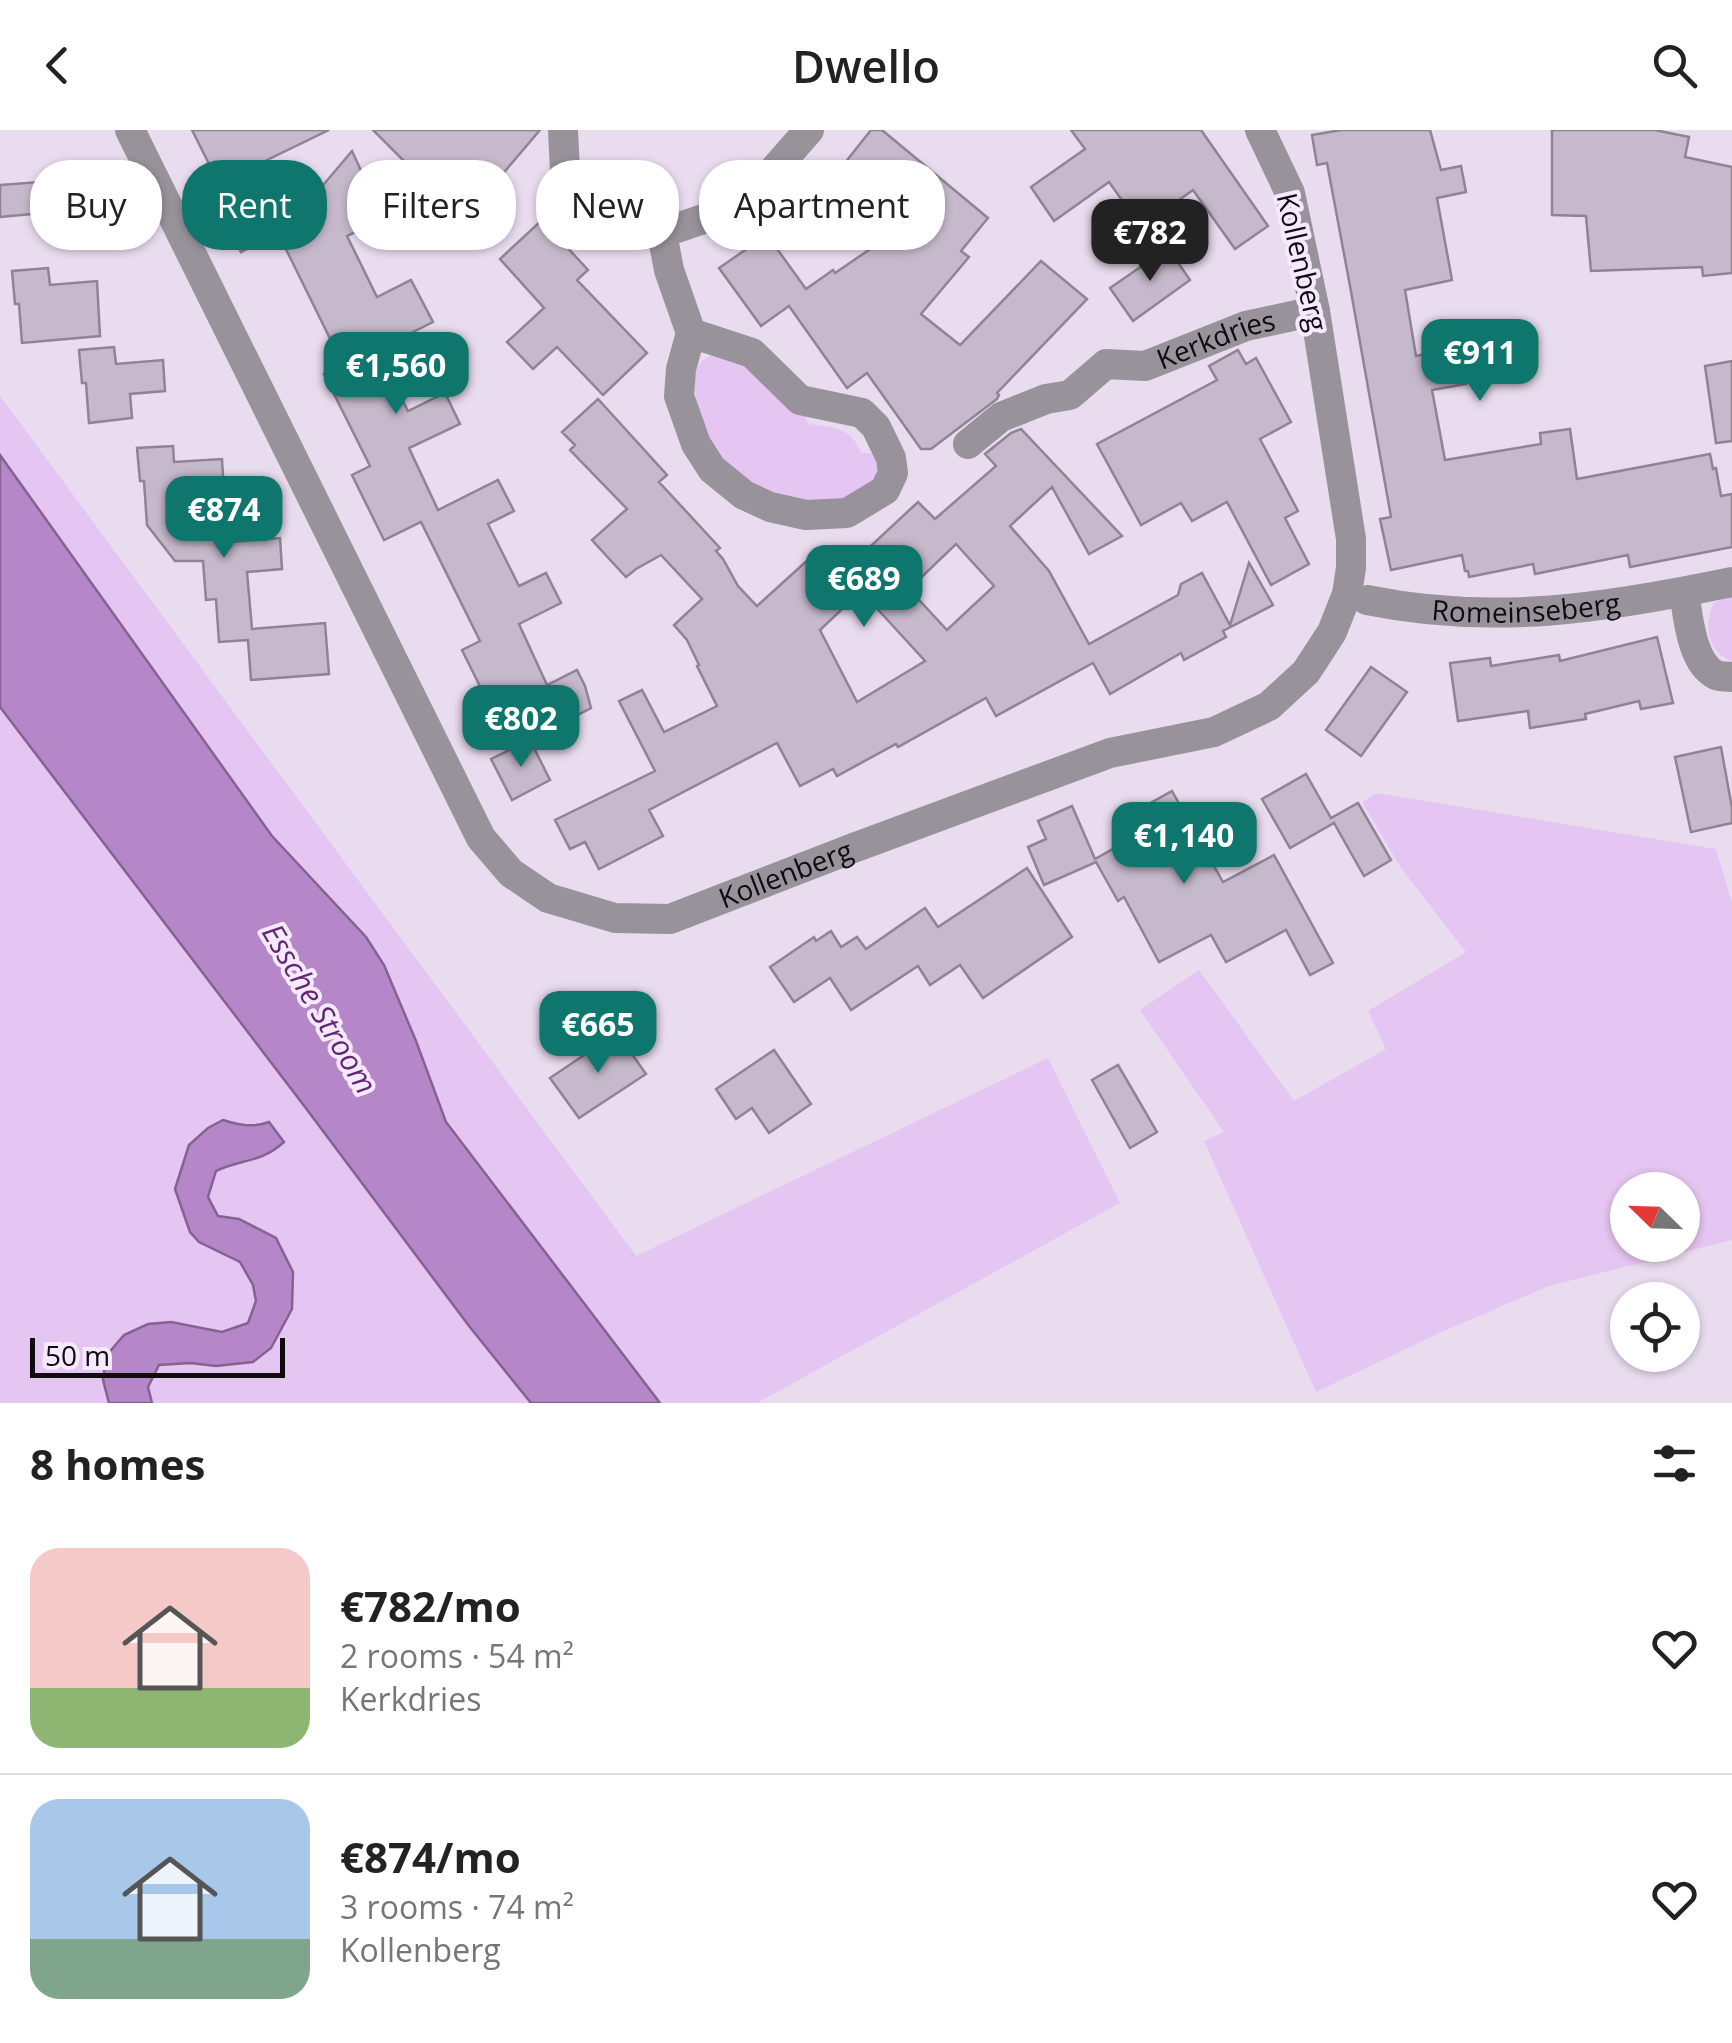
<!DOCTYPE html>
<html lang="en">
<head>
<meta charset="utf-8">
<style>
  body { margin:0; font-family:"Open Sans",sans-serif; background:#f6f6f6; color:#222; height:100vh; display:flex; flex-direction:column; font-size:38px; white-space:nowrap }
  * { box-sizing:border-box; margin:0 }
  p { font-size:32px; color:#767676 }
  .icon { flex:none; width:55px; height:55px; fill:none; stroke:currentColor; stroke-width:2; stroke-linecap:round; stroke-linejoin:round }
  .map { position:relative; height:1273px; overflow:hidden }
  .drawer { display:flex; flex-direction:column; background:#fff; flex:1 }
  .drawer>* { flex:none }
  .hud { position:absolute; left:30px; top:30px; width:1000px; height:90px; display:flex; gap:20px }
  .needle { width:65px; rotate:293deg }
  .controls { position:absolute; left:1610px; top:1042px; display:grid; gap:20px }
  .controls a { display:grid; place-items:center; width:90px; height:90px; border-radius:50%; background:#fff; box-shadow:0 2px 8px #0004; font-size:50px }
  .scale { position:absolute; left:30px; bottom:25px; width:255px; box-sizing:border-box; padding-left:10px; border:5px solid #0f0b11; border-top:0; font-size:28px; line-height:35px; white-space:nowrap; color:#0f0b11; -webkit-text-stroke:8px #f7e9fd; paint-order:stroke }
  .price { position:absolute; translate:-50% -85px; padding:0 22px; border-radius:20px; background:#0f766e; color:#fff; font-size:32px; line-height:65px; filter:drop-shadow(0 2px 5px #0008) }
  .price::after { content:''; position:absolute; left:50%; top:60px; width:30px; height:22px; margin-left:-15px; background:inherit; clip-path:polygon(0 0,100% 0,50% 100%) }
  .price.on { background:#222; color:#fff }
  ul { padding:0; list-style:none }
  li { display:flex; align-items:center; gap:30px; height:250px; padding:0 30px }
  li+li { border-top:2px solid #e0e0e0 }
  li span { display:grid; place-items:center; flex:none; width:280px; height:200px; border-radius:30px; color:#555 }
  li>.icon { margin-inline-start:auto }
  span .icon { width:120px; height:120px; fill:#fffc; stroke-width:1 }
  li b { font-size:42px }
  h2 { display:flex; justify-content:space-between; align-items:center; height:120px; padding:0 30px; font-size:42px }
  .chip { padding:0 35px; border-radius:40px; background:#fff; box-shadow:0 2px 8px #0004; font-size:35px; line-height:90px }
  .chip.on { background:#0f766e; color:#fff }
  header { display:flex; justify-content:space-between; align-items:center; height:130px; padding:0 30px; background:#fff; font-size:45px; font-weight:600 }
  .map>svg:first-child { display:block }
  .green { fill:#e5c5f2; fill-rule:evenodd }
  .water { fill:#b687c8; stroke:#846291; stroke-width:2.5 }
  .building { fill:#c6b9cb; stroke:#8f8394; stroke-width:2.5; fill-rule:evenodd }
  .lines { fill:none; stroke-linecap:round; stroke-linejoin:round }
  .minor { stroke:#98929a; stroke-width:30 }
  .labels { text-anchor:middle; stroke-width:8; stroke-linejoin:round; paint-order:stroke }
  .street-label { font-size:28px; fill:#0f0b11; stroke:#f7e9fd }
  .water-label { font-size:30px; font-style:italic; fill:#612775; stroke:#f7e9fd }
</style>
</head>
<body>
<header><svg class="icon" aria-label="back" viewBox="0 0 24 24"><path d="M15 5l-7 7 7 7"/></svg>Dwello<svg class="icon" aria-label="search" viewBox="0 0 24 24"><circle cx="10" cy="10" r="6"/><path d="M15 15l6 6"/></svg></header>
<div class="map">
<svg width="1732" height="1273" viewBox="0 0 1732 1273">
  <rect width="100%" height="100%" fill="#eadcef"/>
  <g class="green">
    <path d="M718,224L739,229L804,284L808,294C832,297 852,297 861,323H876L879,331L877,349C869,355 860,363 851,366C807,383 753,362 721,330C712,321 709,308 704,295C696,272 682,230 718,224Z"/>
    <polygon points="0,266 636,1126 1048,928 1120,1073 757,1273 660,1273 446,992 416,911 384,835 366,807 272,706 0,325"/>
    <path d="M1732,464V531C1708,523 1703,494 1714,473Z"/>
    <polygon points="0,577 305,977 469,1196 531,1273 152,1273 148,1257 159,1235 190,1233 216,1236 271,1218 239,1089 217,1086 208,1067 216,1041 232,1034 247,1033 261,995 242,995 223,990 175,1059 190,1102 240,1132 253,1155 256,1171 248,1193 222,1202 171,1192 148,1194 103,1250 109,1273 0,1273"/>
    <path d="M1377,663L1716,719L1732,773V1110L1549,1156L1437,1204L1316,1262L1204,1011L1224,1002L1140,880L1199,840L1294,971L1386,919L1368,881L1466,822L1401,738L1362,672ZM1628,1060H1682V1115H1628Z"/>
  </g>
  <g class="water">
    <polygon points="0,325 272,706 366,807 384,835 416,911 446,992 660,1273 531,1273 469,1196 305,977 0,577"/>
    <path d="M223,990C239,995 253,998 269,992L284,1012C261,1033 241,1029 216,1041L208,1067L218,1086L239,1089L276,1108L293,1142L292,1179L271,1218L253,1232L216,1236L190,1233L159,1235L148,1257L152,1273H109L103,1250L106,1226L124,1205L148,1194L171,1192L222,1202L248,1193L256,1171L253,1155L240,1132L199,1112L190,1102L175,1059L189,1015L208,998Z"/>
  </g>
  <g class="building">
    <polygon points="192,0 329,0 263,32 291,93 352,21 380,82 374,85 376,92 347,106 377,167 411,150 433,192 377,220 408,281 445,263 460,294 409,318 438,380 498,350 514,381 488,394 519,456 546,443 561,473 519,494 547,555 577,540 585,556 591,578 511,619 462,520 480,511 421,392 384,410 352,345 370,336 324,244 343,235 280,107 286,99 241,122 209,59 217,56 210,41 212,40"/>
    <polygon points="373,0 540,0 495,53 498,56 470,89 406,33"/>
    <polygon points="871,0 882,0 988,88 961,121 969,127 921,184 960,215 1041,131 1087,169 997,263 999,265 997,269 931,319 921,319 867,243 847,258 789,176 761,196 719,138 767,105 806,159 833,140 835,143 885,109 871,97 873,96 825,58"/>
    <polygon points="1071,0 1201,0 1268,96 1235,119 1193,60 1141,97 1109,52 1054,91 1031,57 1085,19"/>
    <polygon points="1341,0 1430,0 1441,40 1461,36 1466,62 1437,68 1452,150 1405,160 1416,226 1461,217 1466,254 1432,260 1445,330 1541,314 1540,303 1570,299 1577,349 1710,324 1713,339 1716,338 1721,366 1732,364 1732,417 1630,437 1628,425 1535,444 1533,434 1469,447 1468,441 1465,441 1462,425 1391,440 1380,389 1391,387 1350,156 1327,33 1317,35 1312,5"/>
    <polygon points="1552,0 1655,0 1689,7 1685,27 1732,37 1732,143 1703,146 1702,137 1591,141 1586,86 1552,85"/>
    <polygon points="40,52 42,83 0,87 0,55"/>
    <polygon points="542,90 588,140 577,150 647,223 603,265 557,217 533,239 507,212 544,178 500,129"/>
    <polygon points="1168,118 1190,150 1133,191 1110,158"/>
    <polygon points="48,138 50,155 97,151 100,206 22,213 19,174 15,174 12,141"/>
    <polygon points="114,217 116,234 163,230 165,261 130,264 132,288 89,293 86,253 82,253 79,220"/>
    <polygon points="1238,220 1246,234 1256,228 1291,292 1260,309 1298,381 1285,388 1309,434 1271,455 1227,372 1192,391 1181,373 1141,395 1097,314 1217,250 1209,236"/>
    <polygon points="1732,231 1732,311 1716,313 1705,236"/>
    <path d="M598,269L667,345L659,352L720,418L716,421L723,429L738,456L757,476L822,417L844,441L918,372L935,389L996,336L985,324L1011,303L1021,299L1122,406L1089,424L1052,357L1010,396L1049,441L1089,514L1178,465L1181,454L1202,443L1230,495L1249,433L1273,475L1223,501L1226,507L1184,530L1181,523L1110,564L1093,533L996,586L986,568L898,617L896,614L837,646L833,639L800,656L777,613L649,680L663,706L599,739L585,712L570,719L555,690L655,641L619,571L642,560L664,602L717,576L697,536L699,535L687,510L674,495L702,469L661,425L636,439L626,447L592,410L627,379L570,320L575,315L562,302ZM956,414L994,456L947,500L909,459ZM861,461L925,531L857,572L820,500Z"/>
    <polygon points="173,316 174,332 222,329 226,396 232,395 233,412 280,408 282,439 247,442 252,499 325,493 329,544 251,550 248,510 219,512 216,469 206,470 203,431 175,431 147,395 144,351 140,351 137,318"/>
    <polygon points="1657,507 1673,573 1641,579 1639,571 1585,584 1586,589 1530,598 1528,581 1458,591 1450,533 1490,528 1491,536 1559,525 1560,531"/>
    <polygon points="1371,537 1407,562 1361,626 1326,600"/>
    <polygon points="530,610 550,650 512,670 491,629"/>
    <polygon points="1721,617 1732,678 1732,693 1691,702 1675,627"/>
    <polygon points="1306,644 1331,688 1358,673 1391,730 1364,746 1334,693 1290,718 1262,669"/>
    <polygon points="1172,661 1223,752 1274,725 1333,833 1310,845 1286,800 1226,832 1211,805 1159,832 1124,767 1118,771 1096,732 1044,755 1028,717 1046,709 1038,691 1072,676 1095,729 1148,699 1138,680"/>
    <polygon points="1027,738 1072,807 983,868 960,835 930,855 918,836 851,880 830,848 794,872 770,837 814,807 816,811 831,801 841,817 857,807 866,819 925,778 938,797"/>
    <polygon points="617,903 646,944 579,988 550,948"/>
    <polygon points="774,920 811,974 769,1003 752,978 736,989 716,959"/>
    <polygon points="1118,935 1157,1002 1130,1018 1092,950"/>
  </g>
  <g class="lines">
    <g class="minor">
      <path id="s1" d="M130,0L481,708L511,743L548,768L615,788L670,789L856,717L1110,623L1214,602L1269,576L1306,542L1332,502L1347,464L1351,438V409L1315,181L1290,63L1260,0"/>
      <polyline points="563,0 565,42 579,76 598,97 628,105 662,103 733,79 766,49 809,0"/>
      <polyline points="662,103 669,140 691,203 752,223 800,270 862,283 876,297 891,328 893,343 885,360 847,383 806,385 770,377 744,365 712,339 696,314 679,266 681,239 691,203"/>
      <path id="s2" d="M968,314L1001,287L1046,269L1070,265L1106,234L1145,236L1246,196L1315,181"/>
      <path d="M1684,462C1688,485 1691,533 1716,545C1721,547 1727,546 1732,547"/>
      <path id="s3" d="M1367,470C1494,496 1607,478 1732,452"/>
    </g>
  </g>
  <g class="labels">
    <g class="street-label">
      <text transform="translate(1302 132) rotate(77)" y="10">Kollenberg</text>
      <text dy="10" stroke="none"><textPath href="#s2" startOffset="278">Kerkdries</textPath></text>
      <text dy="10" stroke="none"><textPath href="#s3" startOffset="160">Romeinseberg</textPath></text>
      <text dy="10" stroke="none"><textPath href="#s1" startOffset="1130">Kollenberg</textPath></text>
    </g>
    <g class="water-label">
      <text transform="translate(319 879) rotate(59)" y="10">Essche Stroom</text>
    </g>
  </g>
</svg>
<div class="controls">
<a><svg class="needle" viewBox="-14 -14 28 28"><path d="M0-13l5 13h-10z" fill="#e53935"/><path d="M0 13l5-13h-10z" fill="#767676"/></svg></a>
<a><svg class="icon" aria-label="locate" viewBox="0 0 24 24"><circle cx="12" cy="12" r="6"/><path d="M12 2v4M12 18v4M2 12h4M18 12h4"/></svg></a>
</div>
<div class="scale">50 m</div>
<b class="price on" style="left:1150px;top:154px">€782</b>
<b class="price" style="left:1480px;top:274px">€911</b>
<b class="price" style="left:396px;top:287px">€1,560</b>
<b class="price" style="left:224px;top:431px">€874</b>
<b class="price" style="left:864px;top:500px">€689</b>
<b class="price" style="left:521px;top:640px">€802</b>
<b class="price" style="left:1184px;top:757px">€1,140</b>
<b class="price" style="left:598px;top:946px">€665</b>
<div class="hud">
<a class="chip">Buy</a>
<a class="chip on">Rent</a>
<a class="chip">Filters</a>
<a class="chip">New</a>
<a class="chip">Apartment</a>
</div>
</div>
<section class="drawer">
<h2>8 homes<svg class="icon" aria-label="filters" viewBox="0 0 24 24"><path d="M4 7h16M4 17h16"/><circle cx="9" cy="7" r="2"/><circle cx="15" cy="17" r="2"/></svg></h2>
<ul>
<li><span style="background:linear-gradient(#f6c9c9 70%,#8fb573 0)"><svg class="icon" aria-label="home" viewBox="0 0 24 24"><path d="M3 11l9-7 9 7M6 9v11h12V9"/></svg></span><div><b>€782/mo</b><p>2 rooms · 54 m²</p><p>Kerkdries</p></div><svg class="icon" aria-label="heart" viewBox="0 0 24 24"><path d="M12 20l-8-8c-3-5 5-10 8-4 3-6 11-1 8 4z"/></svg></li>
<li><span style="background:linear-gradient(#a9c7e8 70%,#7fa58c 0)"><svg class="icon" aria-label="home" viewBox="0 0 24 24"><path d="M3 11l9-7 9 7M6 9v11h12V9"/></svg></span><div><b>€874/mo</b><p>3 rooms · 74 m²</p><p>Kollenberg</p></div><svg class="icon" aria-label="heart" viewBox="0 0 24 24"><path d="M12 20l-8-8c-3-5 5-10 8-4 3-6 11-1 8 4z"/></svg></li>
</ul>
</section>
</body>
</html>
